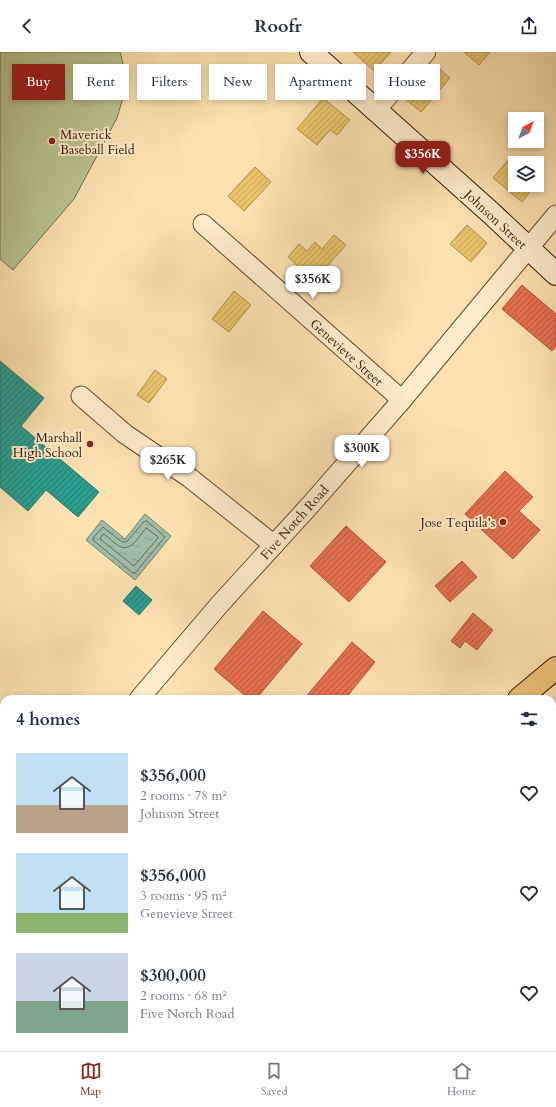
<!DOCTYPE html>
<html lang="en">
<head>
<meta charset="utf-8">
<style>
  body { margin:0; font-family:Cardo,serif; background:#f6f6f7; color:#1f2937; height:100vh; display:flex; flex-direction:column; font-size:15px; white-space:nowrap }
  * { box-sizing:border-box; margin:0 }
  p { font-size:13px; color:#747a83 }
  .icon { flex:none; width:22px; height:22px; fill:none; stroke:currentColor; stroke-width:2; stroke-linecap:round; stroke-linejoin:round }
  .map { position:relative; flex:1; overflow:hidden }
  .side { position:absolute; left:0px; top:643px; width:556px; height:356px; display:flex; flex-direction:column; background:#fff; border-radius:12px 12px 0 0; box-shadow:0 2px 6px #0003 }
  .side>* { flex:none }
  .top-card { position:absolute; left:12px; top:12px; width:532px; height:36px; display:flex; gap:8px }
  .needle { width:26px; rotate:41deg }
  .controls { position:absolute; left:508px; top:60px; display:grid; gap:8px }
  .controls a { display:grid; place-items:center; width:36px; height:36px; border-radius:0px; background:#fff; box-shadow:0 2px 6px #0003; font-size:20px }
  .price { position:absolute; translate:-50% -34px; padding:0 9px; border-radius:8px; background:#fff; color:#222; font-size:13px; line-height:26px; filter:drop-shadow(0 1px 2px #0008) }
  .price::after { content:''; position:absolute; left:50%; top:24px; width:12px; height:9px; margin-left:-6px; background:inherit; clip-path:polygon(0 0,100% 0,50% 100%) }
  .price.on { background:#8f2418; color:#fff }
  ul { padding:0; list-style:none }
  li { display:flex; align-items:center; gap:12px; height:100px; padding:0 16px }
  li span { display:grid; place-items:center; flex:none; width:112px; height:80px; border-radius:0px; color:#555 }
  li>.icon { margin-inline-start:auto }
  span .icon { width:48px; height:48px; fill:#fffc; stroke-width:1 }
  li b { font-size:17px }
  h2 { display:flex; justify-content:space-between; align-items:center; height:48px; padding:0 16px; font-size:17px }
  .pill { padding:0 14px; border-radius:0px; background:#fff; box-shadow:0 2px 6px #0003; font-size:14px; line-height:36px }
  .pill.on { background:#8f2418; color:#fff }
  header { display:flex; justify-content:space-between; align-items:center; height:52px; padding:0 16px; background:#fff; font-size:18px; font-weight:800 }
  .tab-bar { display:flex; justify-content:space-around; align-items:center; height:56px; border-top:1px solid #e0e1e3; background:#fff; font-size:11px; color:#747a83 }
  .tab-bar a { display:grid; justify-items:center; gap:2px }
  .tab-bar .on { color:#8f2418 }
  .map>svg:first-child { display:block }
  .green { fill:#b9c491; stroke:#746e4c }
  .water { fill:url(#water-ripples); stroke:#737b69 }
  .homes { fill:url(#homes-hatch); stroke:#b2904c }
  .shops { fill:url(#shops-hatch); stroke:#b0553b }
  .schools { fill:url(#schools-hatch); stroke:#2c7566 }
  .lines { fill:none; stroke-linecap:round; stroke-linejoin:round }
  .shore { stroke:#686a58; stroke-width:1 }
  .street-casing { stroke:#634a32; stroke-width:21 }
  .secondary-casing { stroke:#301707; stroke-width:24 }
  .highway-casing { stroke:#301707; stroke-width:24 }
  .street { stroke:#feeccc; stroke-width:19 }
  .secondary { stroke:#feeccc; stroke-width:22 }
  .highway { stroke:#eec178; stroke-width:22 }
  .poi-dot { fill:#8f2418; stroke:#feeccc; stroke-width:1.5 }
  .labels { text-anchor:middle; stroke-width:4; stroke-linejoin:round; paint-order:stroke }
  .poi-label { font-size:13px; fill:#301707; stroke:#feeccc; text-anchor:end }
  .street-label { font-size:13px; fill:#301707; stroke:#feeccc }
</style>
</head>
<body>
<header><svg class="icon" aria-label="back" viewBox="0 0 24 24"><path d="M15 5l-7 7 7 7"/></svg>Roofr<svg class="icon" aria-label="share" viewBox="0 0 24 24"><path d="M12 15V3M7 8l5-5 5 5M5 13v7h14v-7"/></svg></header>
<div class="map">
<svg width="556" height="999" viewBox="0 0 556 999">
  <defs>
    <pattern id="water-ripples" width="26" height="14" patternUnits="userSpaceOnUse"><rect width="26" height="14" fill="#9fbeaa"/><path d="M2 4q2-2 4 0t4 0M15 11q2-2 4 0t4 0" fill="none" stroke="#89a391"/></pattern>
    <pattern id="homes-hatch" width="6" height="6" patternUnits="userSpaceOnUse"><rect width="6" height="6" fill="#e9c46a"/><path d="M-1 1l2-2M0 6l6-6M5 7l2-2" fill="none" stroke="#c8a85a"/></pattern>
    <pattern id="shops-hatch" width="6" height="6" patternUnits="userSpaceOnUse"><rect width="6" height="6" fill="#e76f51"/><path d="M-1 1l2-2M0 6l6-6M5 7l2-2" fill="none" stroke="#bc5a41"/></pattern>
    <pattern id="schools-hatch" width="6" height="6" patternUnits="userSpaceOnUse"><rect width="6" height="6" fill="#2a9d8f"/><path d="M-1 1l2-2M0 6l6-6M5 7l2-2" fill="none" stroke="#247f73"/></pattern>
  </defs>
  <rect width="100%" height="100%" fill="#fde2b1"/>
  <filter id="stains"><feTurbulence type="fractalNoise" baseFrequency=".005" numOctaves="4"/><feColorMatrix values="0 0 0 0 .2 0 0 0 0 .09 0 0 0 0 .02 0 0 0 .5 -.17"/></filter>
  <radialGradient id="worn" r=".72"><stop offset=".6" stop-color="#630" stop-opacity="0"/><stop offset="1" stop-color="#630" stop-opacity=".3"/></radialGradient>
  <polygon class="green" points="0,0 120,0 124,16 126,35 117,66 74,147 13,218 0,207"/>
  <polygon class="water" points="145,462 171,484 135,528 86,488 102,468 125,487"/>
  <g class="homes">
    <polygon points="353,0 391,0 374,19"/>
    <polygon points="464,0 490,0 479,13"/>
    <polygon points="434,12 450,26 421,60 404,46"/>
    <polygon points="323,46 350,68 337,83 330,78 317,93 297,77"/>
    <polygon points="509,107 515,112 515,133 531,133 534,135 522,150 493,126"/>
    <polygon points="255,115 271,130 244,159 228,144"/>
    <polygon points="467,173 487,191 471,210 450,192"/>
    <polygon points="334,183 346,193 314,229 288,205 299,192 307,199 315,190 322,197"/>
    <polygon points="234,239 251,253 229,280 212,267"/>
    <polygon points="155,318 167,327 149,351 137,343"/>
  </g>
  <g class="shops">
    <polygon points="522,233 556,262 556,294 552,299 502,257"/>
    <polygon points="505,419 533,445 519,459 540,478 513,507 465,462"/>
    <polygon points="346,474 386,510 349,550 310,514"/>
    <polygon points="462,509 477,525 450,550 435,534"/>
    <polygon points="263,559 302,592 256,647 249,647 214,617"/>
    <polygon points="473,561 493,578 477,598 465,589 460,596 451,589"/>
    <polygon points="352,590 375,610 345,647 304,647"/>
    <polygon points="556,731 556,758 552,745 552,733"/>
    <polygon points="218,995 224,995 228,999 214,999"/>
    <polygon points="366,995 449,995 444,999 364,999 363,998"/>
  </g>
  <g class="schools">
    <polygon points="0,309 44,346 21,374 99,440 78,465 46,438 28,459 0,435"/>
    <polygon points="136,534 152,548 139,563 123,549"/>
  </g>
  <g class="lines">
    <g class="shore">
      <polygon points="145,469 147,469 165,485 135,521 133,521 93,488 93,486 103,475 122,490 126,490"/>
      <path d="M146,476L157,484L158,486L134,514L100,487L102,483L104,482C109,486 114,491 119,494C131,501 140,483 146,476Z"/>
    </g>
    <g class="street-casing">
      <g id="street">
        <polyline points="376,58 426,0"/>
        <polyline points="203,172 402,348"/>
        <polyline points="81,344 125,382 190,426 274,493"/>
        <polyline points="139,647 220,552 312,451 402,348 556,163"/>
        <polyline points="1,811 4,808"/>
      </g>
    </g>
    <g class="secondary-casing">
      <polyline id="secondary" points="311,0 491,161 556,222"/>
    </g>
    <g class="highway-casing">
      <g id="highway">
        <polyline points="519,647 556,616"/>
        <polyline points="97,999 102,995"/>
      </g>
    </g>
    <use href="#street" class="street"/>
    <use href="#secondary" class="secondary"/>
    <use href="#highway" class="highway"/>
  </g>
  <g class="poi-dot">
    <circle cx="52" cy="89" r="4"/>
    <circle cx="90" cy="392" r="4"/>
    <circle cx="503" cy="470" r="4"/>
  </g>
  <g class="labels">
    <g class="poi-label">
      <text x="60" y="87" text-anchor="start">Maverick<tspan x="60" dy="15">Baseball Field</tspan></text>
      <text x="82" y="390">Marshall<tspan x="82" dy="15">High School</tspan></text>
      <text x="495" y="475">Jose Tequila's</text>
    </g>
    <g class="street-label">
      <text transform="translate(496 167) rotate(43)" y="5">Johnson Street</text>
      <text transform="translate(347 300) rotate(42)" y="5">Genevieve Street</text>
      <text transform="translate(294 470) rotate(-48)" y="5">Five Notch Road</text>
    </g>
  </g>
  <rect width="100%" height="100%" filter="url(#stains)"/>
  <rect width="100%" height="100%" fill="url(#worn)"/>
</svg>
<div class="controls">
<a><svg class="needle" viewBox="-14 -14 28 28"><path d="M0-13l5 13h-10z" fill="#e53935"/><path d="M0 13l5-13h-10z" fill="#747a83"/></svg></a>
<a><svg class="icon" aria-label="layers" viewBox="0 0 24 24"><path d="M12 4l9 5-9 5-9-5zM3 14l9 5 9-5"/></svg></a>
</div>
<b class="price on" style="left:423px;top:123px">$356K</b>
<b class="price" style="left:313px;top:248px">$356K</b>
<b class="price" style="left:362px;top:417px">$300K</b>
<b class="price" style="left:168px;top:429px">$265K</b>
<div class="top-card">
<a class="pill on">Buy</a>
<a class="pill">Rent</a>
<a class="pill">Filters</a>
<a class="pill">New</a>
<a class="pill">Apartment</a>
<a class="pill">House</a>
</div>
<section class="side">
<h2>4 homes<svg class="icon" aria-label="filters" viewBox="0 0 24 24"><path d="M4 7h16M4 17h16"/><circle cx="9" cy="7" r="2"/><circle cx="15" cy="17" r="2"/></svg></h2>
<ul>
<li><span style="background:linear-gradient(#bfe0f5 65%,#b9a48a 0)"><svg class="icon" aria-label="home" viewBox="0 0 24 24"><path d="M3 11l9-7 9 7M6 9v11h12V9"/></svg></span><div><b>$356,000</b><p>2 rooms · 78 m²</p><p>Johnson Street</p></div><svg class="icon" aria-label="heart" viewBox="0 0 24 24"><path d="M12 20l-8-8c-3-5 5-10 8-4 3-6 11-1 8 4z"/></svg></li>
<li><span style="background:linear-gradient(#bfe0f5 75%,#8fb573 0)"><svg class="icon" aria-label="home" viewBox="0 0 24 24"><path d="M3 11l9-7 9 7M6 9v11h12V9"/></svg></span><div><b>$356,000</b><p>3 rooms · 95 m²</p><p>Genevieve Street</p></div><svg class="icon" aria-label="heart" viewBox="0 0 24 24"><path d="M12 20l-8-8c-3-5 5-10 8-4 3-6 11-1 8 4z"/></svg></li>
<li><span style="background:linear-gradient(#c9d6e8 60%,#7fa58c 0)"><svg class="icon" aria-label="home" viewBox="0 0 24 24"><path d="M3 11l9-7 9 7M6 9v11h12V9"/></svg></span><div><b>$300,000</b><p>2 rooms · 68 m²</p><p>Five Notch Road</p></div><svg class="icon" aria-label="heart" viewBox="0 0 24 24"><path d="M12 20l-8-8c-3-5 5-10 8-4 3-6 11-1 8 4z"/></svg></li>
</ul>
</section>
</div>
<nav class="tab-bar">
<a class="on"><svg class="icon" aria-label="map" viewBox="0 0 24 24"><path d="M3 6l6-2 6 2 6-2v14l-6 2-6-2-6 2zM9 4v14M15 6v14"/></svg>Map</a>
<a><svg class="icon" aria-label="saved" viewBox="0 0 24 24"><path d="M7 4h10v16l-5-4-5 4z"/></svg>Saved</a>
<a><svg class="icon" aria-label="home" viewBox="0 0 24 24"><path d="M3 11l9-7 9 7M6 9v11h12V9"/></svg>Home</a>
</nav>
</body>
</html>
